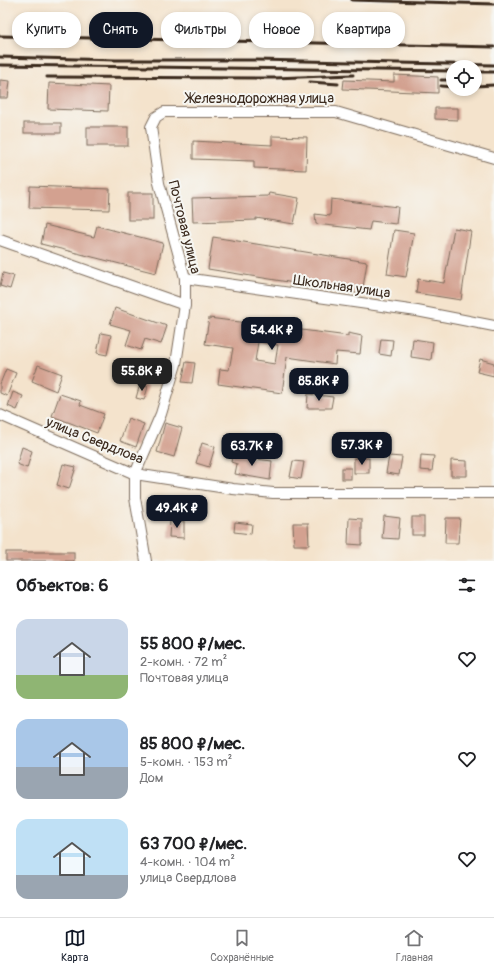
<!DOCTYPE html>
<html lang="ru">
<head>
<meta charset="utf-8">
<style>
  body { margin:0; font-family:Pangolin,sans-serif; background:#f2f2f2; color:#202124; height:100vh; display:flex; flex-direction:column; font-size:15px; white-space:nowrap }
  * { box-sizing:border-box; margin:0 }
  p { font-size:13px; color:#757577 }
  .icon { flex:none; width:22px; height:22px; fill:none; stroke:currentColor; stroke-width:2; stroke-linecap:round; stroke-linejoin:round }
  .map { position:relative; height:561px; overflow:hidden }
  .side { display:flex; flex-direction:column; background:#fff; flex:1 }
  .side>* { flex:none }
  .hud { position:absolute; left:12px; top:12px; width:470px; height:36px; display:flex; gap:8px }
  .fabs { position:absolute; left:446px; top:60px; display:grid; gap:8px }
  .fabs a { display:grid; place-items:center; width:36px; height:36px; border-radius:50%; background:#fff; box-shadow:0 2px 6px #0003; font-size:20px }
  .price { position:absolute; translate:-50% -34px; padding:0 9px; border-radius:8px; background:#111827; color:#fff; font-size:13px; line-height:26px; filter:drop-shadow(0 1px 2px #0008) }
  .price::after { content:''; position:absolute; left:50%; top:24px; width:12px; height:9px; margin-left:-6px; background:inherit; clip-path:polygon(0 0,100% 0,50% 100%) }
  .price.selected { background:#222; color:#fff }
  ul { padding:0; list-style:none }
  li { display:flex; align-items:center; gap:12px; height:100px; padding:0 16px }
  li span { display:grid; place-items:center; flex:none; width:112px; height:80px; border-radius:12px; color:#555 }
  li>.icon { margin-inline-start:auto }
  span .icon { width:48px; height:48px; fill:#fffc; stroke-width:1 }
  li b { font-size:17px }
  h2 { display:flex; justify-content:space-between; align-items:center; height:48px; padding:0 16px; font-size:17px }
  .chip { padding:0 14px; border-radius:16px; background:#fff; box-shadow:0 2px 6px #0003; font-size:14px; line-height:36px }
  .chip.selected { background:#111827; color:#fff }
  .dock { display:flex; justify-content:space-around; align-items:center; height:56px; border-top:1px solid #e0e0e0; background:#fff; font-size:11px; color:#757577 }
  .dock a { display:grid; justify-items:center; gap:2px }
  .dock .selected { color:#111827 }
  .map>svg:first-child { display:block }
  .building { fill:#d3a190; fill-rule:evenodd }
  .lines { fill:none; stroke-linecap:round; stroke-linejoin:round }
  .minor-casing { stroke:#7c6b5b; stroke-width:12 }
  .minor { stroke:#fff; stroke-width:10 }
  .rail { stroke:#3b2a1e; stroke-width:3 }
  .labels { text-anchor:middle; stroke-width:4; stroke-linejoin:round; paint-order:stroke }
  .street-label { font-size:14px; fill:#3b2a1e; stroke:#f6f6f2 }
</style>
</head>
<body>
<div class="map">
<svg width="494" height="561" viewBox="0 0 494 561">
  <rect width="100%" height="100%" fill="#f6f6f2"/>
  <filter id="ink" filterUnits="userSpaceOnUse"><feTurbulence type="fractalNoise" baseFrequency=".025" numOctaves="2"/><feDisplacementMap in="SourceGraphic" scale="8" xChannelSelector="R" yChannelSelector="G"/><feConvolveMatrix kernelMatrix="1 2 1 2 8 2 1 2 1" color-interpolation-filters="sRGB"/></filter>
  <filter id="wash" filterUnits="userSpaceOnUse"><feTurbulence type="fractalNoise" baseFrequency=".012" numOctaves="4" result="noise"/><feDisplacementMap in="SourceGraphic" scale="16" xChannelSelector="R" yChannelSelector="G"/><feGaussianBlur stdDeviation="0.9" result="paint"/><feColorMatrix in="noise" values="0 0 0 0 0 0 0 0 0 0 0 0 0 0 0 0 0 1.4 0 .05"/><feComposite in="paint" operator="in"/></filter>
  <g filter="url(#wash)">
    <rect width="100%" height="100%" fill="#f4e3cc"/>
    <g id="blocks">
      <g class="building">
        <polygon points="394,75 438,77 438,93 343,89 344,80 394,82"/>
        <polygon points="0,80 10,81 8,98 0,98"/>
        <polygon points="49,83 109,86 108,111 48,109"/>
        <polygon points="435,108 458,108 458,120 435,119"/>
        <rect x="24" y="123" width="37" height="10"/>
        <rect x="87" y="127" width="41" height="19"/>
        <polygon points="272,136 307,137 306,170 254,168 254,161 193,159 193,141 272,145"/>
        <polygon points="30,186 110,189 109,210 29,208"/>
        <rect x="128" y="193" width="25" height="27"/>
        <polygon points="269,193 299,198 294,224 256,218 256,220 193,222 192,198 268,196"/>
        <polygon points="331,199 398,207 396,224 371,221 369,230 316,224 315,214 330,216"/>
        <polygon points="45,225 94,237 97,226 163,243 156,273 41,244"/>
        <polygon points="454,228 471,231 461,300 416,293 418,279 444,283"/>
        <polygon points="394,230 414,233 406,277 387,274"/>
        <polygon points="213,237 367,262 362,294 208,269"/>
        <polygon points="3,273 14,276 10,289 0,286"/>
        <polygon points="115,308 167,326 161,344 145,339 141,350 126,345 131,330 110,324"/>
        <path d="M209,318L348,336V333L362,336L360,354L336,352L335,364L287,357L282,393L218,384L220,369L229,370L233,348L205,344ZM258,342L278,345L275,364L255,361Z"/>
        <polygon points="101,333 111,335 107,355 97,353"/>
        <polygon points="381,339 393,340 391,356 379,354"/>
        <polygon points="413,339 433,342 431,360 411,357"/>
        <polygon points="480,359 494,363 494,376 477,372"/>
        <polygon points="186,362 195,363 192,383 182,382"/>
        <polygon points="38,365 62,374 56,391 32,381"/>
        <polygon points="6,369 16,373 7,396 0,393 0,384"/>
        <polygon points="140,384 148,387 144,400 136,398"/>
        <polygon points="13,392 23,396 17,410 8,406"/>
        <polygon points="60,394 81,401 80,405 104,414 97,433 52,416"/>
        <polygon points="308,394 333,397 331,408 307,408"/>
        <polygon points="128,418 144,424 136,447 120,441"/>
        <polygon points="165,423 182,428 174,457 157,452"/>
        <polygon points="202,443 215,447 209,467 196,463"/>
        <polygon points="22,447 32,451 27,468 17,464"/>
        <polygon points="233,452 250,456 249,458 272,461 270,480 235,474 237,464 231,462"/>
        <polygon points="421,455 434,456 432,471 420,470"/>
        <polygon points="389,456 402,457 399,475 386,473"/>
        <rect x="354" y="458" width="15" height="15"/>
        <polygon points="451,460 467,461 467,476 451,476"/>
        <polygon points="293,461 304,462 301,479 290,477"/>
        <polygon points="63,464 76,467 69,489 57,485"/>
        <rect x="342" y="468" width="9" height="11"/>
        <polygon points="384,516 400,518 398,539 382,538"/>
        <rect x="412" y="517" width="12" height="18"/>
        <polygon points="349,518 362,519 362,545 348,544"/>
        <polygon points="446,518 460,518 458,543 445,543"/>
        <polygon points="170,521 184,521 184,538 169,537"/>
        <polygon points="235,522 252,524 251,534 234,532"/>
        <polygon points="293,523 308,523 309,545 294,545"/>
        <rect x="6" y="552" width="68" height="9"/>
      </g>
    </g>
  </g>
  <g filter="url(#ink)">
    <use href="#blocks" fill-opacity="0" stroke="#7c6b5b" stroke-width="1"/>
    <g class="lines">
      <g class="minor-casing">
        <g id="minor">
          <polyline points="0,240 185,305"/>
          <polyline points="185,278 417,311 494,326"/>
          <polyline points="0,415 135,474 233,489 273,493 494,493"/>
          <polyline points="146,561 135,498 135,474 161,414 176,364 185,305 185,278 159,183 151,127 156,117 164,112 336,112 494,158"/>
        </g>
      </g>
      <use href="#minor" class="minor"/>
      <g class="rail">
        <polyline points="352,0 494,4"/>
        <polyline points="0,36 494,47"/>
        <polyline points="0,57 116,60 256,60 494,65"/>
        <polyline points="0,65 453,71"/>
        <polyline points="475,72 494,72"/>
        <polyline points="47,77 274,78 353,75"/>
        <polyline points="441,80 453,80"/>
        <polyline points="310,82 338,84"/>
        <polyline points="441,86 453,87"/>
        <polyline points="475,86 494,85"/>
      </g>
    </g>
  </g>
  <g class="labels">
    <g class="street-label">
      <text x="260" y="103">Железнодорожная улица</text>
      <text transform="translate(185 227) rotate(76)" y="5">Почтовая улица</text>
      <text transform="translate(342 286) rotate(8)" y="5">Школьная улица</text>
      <text transform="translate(95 440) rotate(22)" y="5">улица Свердлова</text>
    </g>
  </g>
</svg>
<div class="fabs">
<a><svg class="icon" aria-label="locate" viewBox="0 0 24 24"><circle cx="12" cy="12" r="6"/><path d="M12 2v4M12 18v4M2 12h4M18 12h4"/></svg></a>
</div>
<b class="price" style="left:272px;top:351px">54.4K ₽</b>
<b class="price selected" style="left:142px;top:392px">55.8K ₽</b>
<b class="price" style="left:319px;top:402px">85.8K ₽</b>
<b class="price" style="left:362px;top:466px">57.3K ₽</b>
<b class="price" style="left:252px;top:467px">63.7K ₽</b>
<b class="price" style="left:177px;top:529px">49.4K ₽</b>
<div class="hud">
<a class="chip">Купить</a>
<a class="chip selected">Снять</a>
<a class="chip">Фильтры</a>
<a class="chip">Новое</a>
<a class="chip">Квартира</a>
</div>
</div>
<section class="side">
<h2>Объектов: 6<svg class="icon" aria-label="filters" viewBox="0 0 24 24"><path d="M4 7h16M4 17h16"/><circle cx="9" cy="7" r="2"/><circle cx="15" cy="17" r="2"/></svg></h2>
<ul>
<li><span style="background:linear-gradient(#c9d6e8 70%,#8fb573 0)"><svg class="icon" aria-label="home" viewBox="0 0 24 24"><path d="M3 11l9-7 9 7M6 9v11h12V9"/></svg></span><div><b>55 800 ₽/мес.</b><p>2-комн. · 72 m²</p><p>Почтовая улица</p></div><svg class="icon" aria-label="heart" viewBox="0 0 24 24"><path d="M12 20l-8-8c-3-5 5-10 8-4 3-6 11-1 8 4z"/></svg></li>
<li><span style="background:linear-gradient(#a9c7e8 60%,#9aa5b1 0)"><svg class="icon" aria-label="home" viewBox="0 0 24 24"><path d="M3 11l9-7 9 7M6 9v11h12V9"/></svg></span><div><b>85 800 ₽/мес.</b><p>5-комн. · 153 m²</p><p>Дом</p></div><svg class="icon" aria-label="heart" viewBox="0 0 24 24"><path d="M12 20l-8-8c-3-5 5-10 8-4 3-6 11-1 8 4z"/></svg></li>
<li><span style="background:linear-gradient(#bfe0f5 70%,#9aa5b1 0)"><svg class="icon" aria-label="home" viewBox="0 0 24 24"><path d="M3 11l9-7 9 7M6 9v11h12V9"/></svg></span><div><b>63 700 ₽/мес.</b><p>4-комн. · 104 m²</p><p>улица Свердлова</p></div><svg class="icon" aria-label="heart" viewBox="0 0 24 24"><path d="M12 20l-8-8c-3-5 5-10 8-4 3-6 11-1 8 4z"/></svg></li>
</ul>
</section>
<nav class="dock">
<a class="selected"><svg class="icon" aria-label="map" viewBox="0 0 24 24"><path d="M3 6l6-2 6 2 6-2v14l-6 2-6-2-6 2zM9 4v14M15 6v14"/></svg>Карта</a>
<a><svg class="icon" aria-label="saved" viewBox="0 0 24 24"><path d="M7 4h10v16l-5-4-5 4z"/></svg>Сохранённые</a>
<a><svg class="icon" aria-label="home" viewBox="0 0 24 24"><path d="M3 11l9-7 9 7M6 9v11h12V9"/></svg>Главная</a>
</nav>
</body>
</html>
